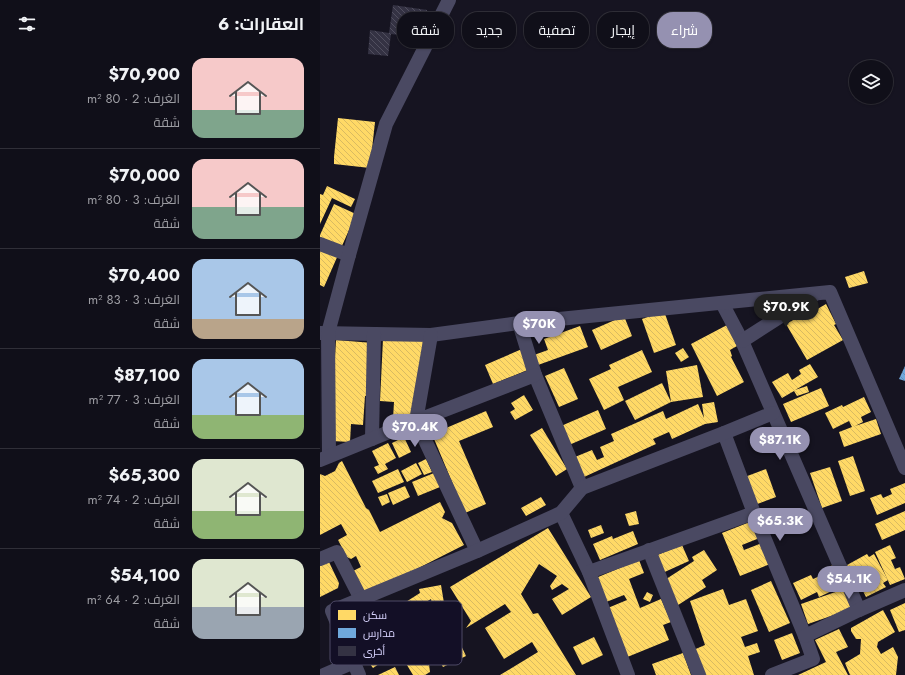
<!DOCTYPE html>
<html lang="ar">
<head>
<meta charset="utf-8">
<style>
  body { margin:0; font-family:Jost,Cairo,sans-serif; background:#1e1d26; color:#f1f3f6; direction:rtl; height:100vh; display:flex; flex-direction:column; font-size:15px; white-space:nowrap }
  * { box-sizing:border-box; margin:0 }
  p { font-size:13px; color:#9c9ca2 }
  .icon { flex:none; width:22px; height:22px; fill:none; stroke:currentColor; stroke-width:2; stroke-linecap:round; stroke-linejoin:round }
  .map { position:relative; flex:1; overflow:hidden; direction:ltr }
  .sheet { display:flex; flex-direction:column; background:#100f19; width:320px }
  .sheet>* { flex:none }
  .banner { position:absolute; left:12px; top:12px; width:380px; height:36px; direction:rtl; display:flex; gap:8px }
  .controls { position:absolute; left:529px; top:60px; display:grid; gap:8px }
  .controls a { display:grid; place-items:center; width:44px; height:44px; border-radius:50%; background:#100f19; box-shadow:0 1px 3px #0004,0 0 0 1px #302f38; font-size:20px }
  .price { position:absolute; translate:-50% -34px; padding:0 9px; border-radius:14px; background:#9591b1; color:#fff; font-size:13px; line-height:26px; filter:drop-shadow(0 1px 2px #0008) }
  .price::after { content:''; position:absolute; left:50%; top:24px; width:12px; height:9px; margin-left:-6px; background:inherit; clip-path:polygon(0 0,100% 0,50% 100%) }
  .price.on { background:#222; color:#fff }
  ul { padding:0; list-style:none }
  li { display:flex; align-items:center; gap:12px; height:100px; padding:0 16px }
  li+li { border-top:1px solid #302f38 }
  li span { display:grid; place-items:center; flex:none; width:112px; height:80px; border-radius:12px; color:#555 }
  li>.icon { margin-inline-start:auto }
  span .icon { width:48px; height:48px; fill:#fffc; stroke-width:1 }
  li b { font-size:17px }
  h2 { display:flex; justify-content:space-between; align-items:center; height:48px; padding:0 16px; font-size:17px }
  .pill { padding:0 14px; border-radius:16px; background:#100f19; box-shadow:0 1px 3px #0004,0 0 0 1px #302f38; font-size:14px; line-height:36px }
  .pill.on { background:#9591b1; color:#fff }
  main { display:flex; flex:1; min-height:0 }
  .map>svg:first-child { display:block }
  .homes { fill:url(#homes-back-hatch) }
  .schools { fill:url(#schools-back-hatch) }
  .building { fill:url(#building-back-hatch) }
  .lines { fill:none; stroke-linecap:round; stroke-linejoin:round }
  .street { stroke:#4a4962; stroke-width:14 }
  .key { fill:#130f26; stroke:#4e4a67; stroke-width:1 }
  .key-label { font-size:11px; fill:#d9d4ff }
</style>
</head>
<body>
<main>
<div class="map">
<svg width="585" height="675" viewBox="0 0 585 675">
  <defs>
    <pattern id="homes-back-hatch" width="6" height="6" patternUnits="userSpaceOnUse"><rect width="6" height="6" fill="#ffd966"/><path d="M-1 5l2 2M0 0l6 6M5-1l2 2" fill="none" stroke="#d9ba61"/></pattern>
    <pattern id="schools-back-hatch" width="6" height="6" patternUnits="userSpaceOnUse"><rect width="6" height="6" fill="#6fa8dc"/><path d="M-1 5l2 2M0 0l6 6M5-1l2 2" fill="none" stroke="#648eb8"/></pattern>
    <pattern id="building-back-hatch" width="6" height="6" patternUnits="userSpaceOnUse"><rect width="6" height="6" fill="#343243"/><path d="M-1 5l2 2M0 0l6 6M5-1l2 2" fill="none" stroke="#514f5f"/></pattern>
  </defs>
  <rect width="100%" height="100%" fill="#161421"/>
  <g class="homes">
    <polygon points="18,118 55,122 50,168 14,164 14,157"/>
    <polygon points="7,186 35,199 31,207 12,198 0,224 0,194 3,195"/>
    <polygon points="14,204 36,214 4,287 0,285 0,252 2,247 17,244 0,237 0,235"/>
    <polygon points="544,271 548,283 529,288 525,277"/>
    <polygon points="506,304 516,324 514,325 523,340 487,360 466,324 484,314 487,319 496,314 494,311"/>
    <polygon points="344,311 356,345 334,353 322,319"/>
    <polygon points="304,316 312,336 281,350 272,330"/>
    <polygon points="407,325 417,346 410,350 412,356 411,357 424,382 397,396 371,344"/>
    <polygon points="260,326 268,347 218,365 214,355 228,350 224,339"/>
    <polygon points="63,339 103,341 99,420 73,419 74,402 60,401"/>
    <polygon points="16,340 53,343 49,396 45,396 43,425 31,424 30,442 12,441 11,427"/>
    <polygon points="363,348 369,357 361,362 355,353"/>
    <polygon points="202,349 210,369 173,384 165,365"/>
    <polygon points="322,350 332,372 298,387 304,400 284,410 269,379 291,369 289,365"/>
    <polygon points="490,364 498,377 475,390 487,386 489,392 477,396 474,391 462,398 452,382 468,373 472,380 481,374 479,370"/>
    <polygon points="377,365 383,397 351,402 315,420 305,401 342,383 351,402 346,371"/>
    <polygon points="244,368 258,399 239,407 225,376"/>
    <polygon points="501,388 509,406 471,422 463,404"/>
    <polygon points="204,395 213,410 195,420 190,412 195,409 191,403"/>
    <polygon points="544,397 551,412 541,417 543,422 535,426 556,419 561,434 524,447 519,432 532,427 529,421 513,429 505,413 522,405 523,407"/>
    <polygon points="394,402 398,422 385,424 352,439 349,432 333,439 336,444 264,477 255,457 272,450 277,460 284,457 280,447 294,441 291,434 343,411 346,419 378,404 384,418 382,404"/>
    <polygon points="278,410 286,429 249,445 241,426"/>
    <polygon points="166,411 173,427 139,441 166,504 145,513 112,434"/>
    <polygon points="222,428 247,469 236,476 210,435"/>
    <polygon points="84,437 91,452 79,458 72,443"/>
    <polygon points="68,443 76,458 65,464 68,469 58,474 54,467 59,465 52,451"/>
    <polygon points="533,456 545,491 530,496 518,461"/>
    <polygon points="106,459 112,472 104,475 98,463"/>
    <polygon points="22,461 46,508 49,510 60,532 120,502 125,512 122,518 132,523 144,545 45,595 33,571 41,567 36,556 31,559 27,557 18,540 27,535 21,524 0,535 0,474 5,476 15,471 19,463"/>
    <polygon points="96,463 102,474 87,482 81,471"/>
    <polygon points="510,467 522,501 502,508 490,473"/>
    <polygon points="78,469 84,482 58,493 52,481"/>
    <polygon points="446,469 456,497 432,506 422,478"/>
    <polygon points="114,473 120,487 98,496 92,482"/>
    <polygon points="585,483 585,503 557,515 550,498 561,494 563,498 572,494 570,489"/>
    <polygon points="85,486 90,497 73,505 68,493"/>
    <polygon points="67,494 70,502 62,506 58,497"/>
    <polygon points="221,497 226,505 206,516 201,508"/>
    <polygon points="316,511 319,524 309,526 305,514"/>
    <polygon points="585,511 585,530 562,540 555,524"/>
    <polygon points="435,520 442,537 422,545 424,550 447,541 455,562 420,576 402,533"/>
    <polygon points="281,525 284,533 271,538 268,530"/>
    <polygon points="228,528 271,597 242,615 232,599 249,589 242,584 232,590 230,586 237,576 219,564 201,594 213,614 218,613 256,675 180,675 218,652 212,642 184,659 165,628 191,612 185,604 146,628 151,621 130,587"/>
    <polygon points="313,531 318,544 280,560 273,544 292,536 293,539"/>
    <polygon points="362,545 369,561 338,575 330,558"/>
    <polygon points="570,545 576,558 571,560 575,569 580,567 585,579 570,585 555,552"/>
    <polygon points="384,550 397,570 382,580 386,587 355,607 340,583 374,561 372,557"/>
    <polygon points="547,554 549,557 554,554 568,580 563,583 566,587 546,597 540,585 543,584 537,573 532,576 527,565"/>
    <polygon points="319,560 324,573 309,579 320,608 341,599 351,622 343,625 349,640 300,660 283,610 307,600 304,595 281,604 271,580"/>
    <polygon points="9,562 19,583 18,588 0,597 0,564"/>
    <polygon points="513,565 521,582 510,586 512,591 499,597 497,592 481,600 473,583 491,575 493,579 502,575 500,571"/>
    <polygon points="451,581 470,623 449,632 431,590"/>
    <polygon points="121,585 126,615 127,618 119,623 120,628 133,626 135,637 129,638 126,633 119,634 109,640 103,641 105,648 98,652 103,659 103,665 109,664 110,672 105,675 93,675 73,642 87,634 83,626 99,616 107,615 113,611 111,599 87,614 81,605 100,593 99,589"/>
    <polygon points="403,589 409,605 426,599 438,631 421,637 425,647 437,643 440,652 428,656 434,675 379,675 371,651 385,645 370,601"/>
    <polygon points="524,589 531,609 488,624 481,604"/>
    <polygon points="327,592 333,595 330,602 323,599"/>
    <polygon points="585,603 585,630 579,632 570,610"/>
    <polygon points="563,610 575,632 558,642 557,647 561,654 573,647 578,657 576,675 530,675 525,663 540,654 541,639 536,639 531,631 531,628"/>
    <polygon points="519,629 528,647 516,652 528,675 478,675 506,662 495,640"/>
    <polygon points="472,633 480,653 462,660 454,640"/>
    <polygon points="274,637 283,655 262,665 253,647"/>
    <polygon points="139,641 146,656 123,667 115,653"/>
    <polygon points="47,643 62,662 53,668 39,649"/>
    <polygon points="363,653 371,675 336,675 332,664"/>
    <polygon points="75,667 79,675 58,675"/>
  </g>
  <polygon class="schools" points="585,366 585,381 579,379"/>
  <polygon class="building" points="73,5 107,10 103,38 71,34 68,56 48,54 50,30 69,33"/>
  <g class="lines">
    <g class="street">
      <polyline points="0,244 29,255"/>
      <polyline points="402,303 422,341 539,610"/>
      <polyline points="199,323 215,375 262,488"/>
      <polyline points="0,333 111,335 199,323 510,292 585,468"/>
      <polyline points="111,335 96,421 157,551"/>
      <polyline points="422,341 495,294"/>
      <polyline points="404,433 434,513 485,636 493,659 452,675"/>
      <polyline points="52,439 54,334"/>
      <polyline points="9,456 8,333 29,255 66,124 129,0"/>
      <polyline points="0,460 96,421 215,375"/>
      <polyline points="241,513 269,572 308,675"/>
      <polyline points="329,550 379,675"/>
      <polyline points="0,559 17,552 41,599"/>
      <polyline points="269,572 434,513"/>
      <polyline points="485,636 539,610 585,590"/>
      <polyline points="4,675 34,662"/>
      <polyline points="39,675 12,611 157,551 241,513 262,488 404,433 453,413"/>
    </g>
  </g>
  <rect x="10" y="601" width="132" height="64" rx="6" class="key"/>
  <rect x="18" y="610" width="18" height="10" fill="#ffd966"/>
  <rect x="18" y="628" width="18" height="10" fill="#6fa8dc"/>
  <rect x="18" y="646" width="18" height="10" fill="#343243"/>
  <g class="key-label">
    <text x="43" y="619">سكن</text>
    <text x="43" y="637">مدارس</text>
    <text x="43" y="655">أخرى</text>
  </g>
</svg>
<div class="controls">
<a><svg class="icon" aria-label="layers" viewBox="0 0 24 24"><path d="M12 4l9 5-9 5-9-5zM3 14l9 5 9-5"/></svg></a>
</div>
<b class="price on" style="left:466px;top:328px">$70.9K</b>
<b class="price" style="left:219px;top:345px">$70K</b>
<b class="price" style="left:95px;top:448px">$70.4K</b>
<b class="price" style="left:460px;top:461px">$87.1K</b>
<b class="price" style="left:460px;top:542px">$65.3K</b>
<b class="price" style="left:529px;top:600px">$54.1K</b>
<div class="banner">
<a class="pill on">شراء</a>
<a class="pill">إيجار</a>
<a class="pill">تصفية</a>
<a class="pill">جديد</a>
<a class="pill">شقة</a>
</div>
</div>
<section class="sheet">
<h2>العقارات: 6<svg class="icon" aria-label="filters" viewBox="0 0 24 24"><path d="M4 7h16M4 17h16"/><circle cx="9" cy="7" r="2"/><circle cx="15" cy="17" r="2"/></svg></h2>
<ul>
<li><span style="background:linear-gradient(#f6c9c9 65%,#7fa58c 0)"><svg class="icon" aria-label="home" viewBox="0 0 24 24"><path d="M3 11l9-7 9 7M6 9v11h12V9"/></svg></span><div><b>$70,900</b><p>الغرف: 2 · 80 m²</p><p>شقة</p></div></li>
<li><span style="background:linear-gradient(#f6c9c9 60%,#7fa58c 0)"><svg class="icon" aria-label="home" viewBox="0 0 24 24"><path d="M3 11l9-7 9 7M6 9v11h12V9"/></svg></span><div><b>$70,000</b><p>الغرف: 3 · 80 m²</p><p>شقة</p></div></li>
<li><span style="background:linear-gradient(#a9c7e8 75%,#b9a48a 0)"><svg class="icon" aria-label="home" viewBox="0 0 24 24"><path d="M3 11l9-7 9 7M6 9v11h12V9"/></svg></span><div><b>$70,400</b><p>الغرف: 3 · 83 m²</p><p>شقة</p></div></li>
<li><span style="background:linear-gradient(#a9c7e8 70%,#8fb573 0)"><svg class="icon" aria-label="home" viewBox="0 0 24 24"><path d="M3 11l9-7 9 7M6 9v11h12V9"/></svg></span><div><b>$87,100</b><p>الغرف: 3 · 77 m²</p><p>شقة</p></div></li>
<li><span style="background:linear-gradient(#dfe7d0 65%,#8fb573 0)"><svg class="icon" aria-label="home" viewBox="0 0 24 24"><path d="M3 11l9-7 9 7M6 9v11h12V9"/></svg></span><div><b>$65,300</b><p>الغرف: 2 · 74 m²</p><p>شقة</p></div></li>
<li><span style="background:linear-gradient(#dfe7d0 60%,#9aa5b1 0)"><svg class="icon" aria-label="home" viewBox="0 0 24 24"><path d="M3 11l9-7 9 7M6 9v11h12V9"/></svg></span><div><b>$54,100</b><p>الغرف: 2 · 64 m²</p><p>شقة</p></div></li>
</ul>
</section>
</main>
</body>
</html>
